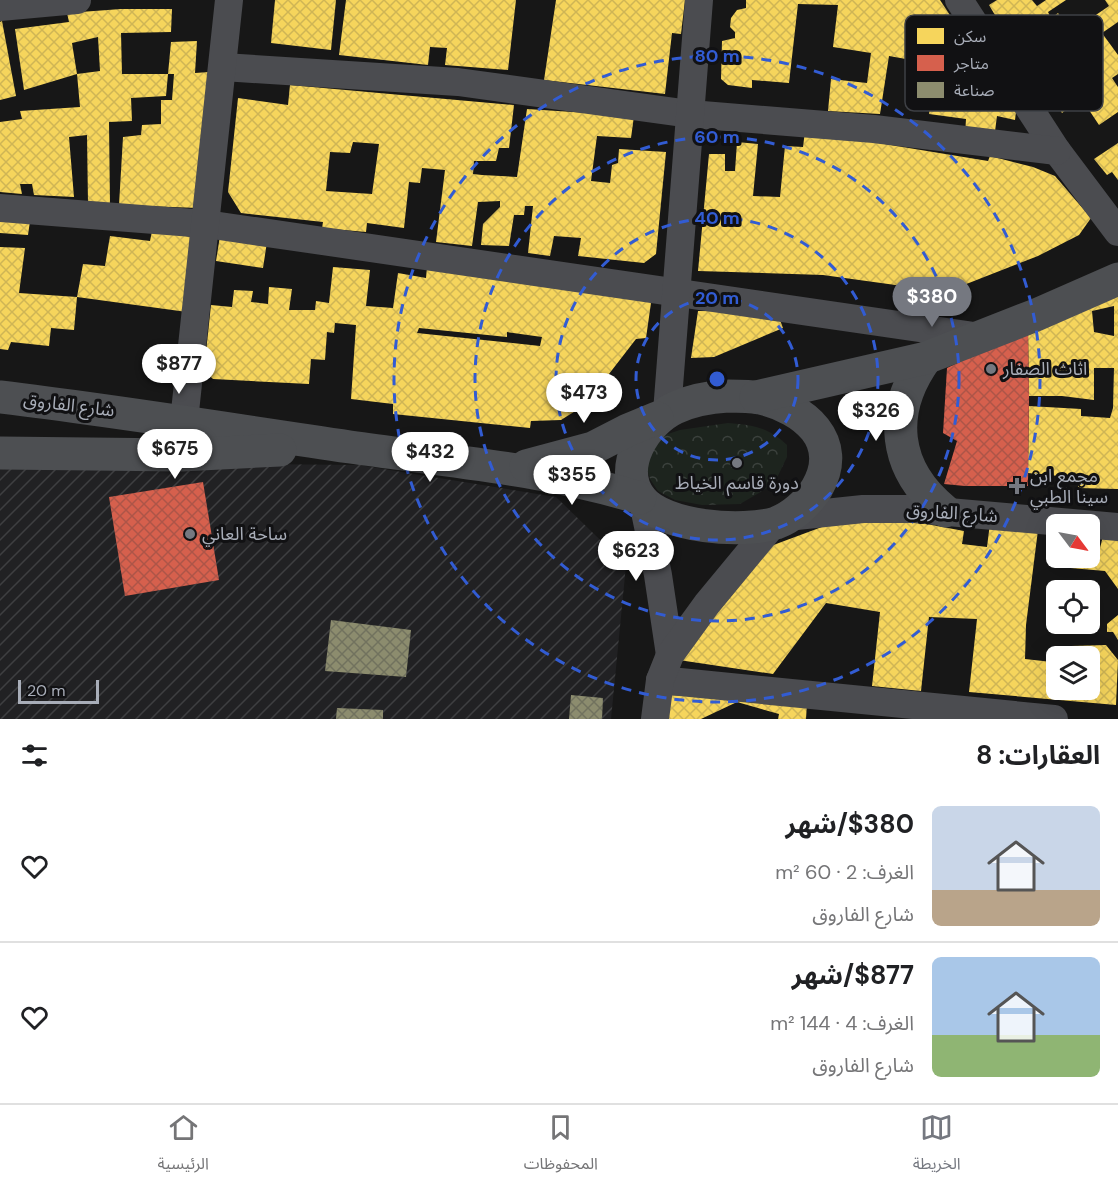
<!DOCTYPE html>
<html lang="ar">
<head>
<meta charset="utf-8">
<style>
  body { margin:0; font-family:"DM Sans","Noto Sans Arabic",sans-serif; background:#f2f2f2; color:#202124; direction:rtl; height:100vh; display:flex; flex-direction:column; font-size:22px; white-space:nowrap }
  * { box-sizing:border-box; margin:0 }
  p { font-size:20px; color:#757577 }
  .icon { flex:none; width:33px; height:33px; fill:none; stroke:currentColor; stroke-width:2; stroke-linecap:round; stroke-linejoin:round }
  .map { position:relative; height:719px; overflow:hidden; direction:ltr }
  .panel { display:flex; flex-direction:column; background:#fff; flex:1 }
  .panel>* { flex:none }
  .needle { width:39px; rotate:122deg }
  .controls { position:absolute; left:1046px; top:514px; display:grid; gap:12px }
  .controls a { display:grid; place-items:center; width:54px; height:54px; border-radius:9px; background:#fff; box-shadow:0 6px 24px #0002; font-size:30px }
  .scale { position:absolute; left:18px; bottom:15px; width:81px; box-sizing:border-box; padding-left:6px; border:3px solid #a8adb8; border-top:0; font-size:16px; line-height:21px; white-space:nowrap; color:#a8adb8; -webkit-text-stroke:4px #111113; paint-order:stroke }
  .price { position:absolute; translate:-50% -51px; padding:0 14px; border-radius:21px; background:#fff; color:#222; font-size:20px; line-height:39px; filter:drop-shadow(0 2px 3px #0008) }
  .price::after { content:''; position:absolute; left:50%; top:36px; width:18px; height:14px; margin-left:-9px; background:inherit; clip-path:polygon(0 0,100% 0,50% 100%) }
  .price.active { background:#757880; color:#fff }
  ul { padding:0; list-style:none }
  li { display:flex; align-items:center; gap:18px; height:150px; padding:0 18px }
  li+li { border-top:2px solid #e0e0e0 }
  li span { display:grid; place-items:center; flex:none; width:168px; height:120px; border-radius:9px; color:#555 }
  li>.icon { margin-inline-start:auto }
  span .icon { width:72px; height:72px; fill:#fffc; stroke-width:1 }
  li b { font-size:26px }
  h2 { display:flex; justify-content:space-between; align-items:center; height:72px; padding:0 18px; font-size:26px }
  .tab-bar { display:flex; justify-content:space-around; align-items:center; height:84px; border-top:2px solid #e0e0e0; background:#fff; font-size:16px; color:#757577 }
  .tab-bar a { display:grid; justify-items:center; gap:3px }
  .tab-bar .active { color:#757880 }
  .map>svg:first-child { display:block }
  .industrial { fill:url(#industrial-furrows) }
  .park { fill:url(#park-crowns) }
  .homes { fill:url(#homes-cross-hatch); fill-rule:evenodd }
  .shops { fill:url(#shops-cross-hatch) }
  .industry { fill:url(#industry-cross-hatch) }
  .lines { fill:none; stroke-linecap:round; stroke-linejoin:round }
  .minor { stroke:#4b4c50; stroke-width:28 }
  .major { stroke:#4d4f52; stroke-width:33 }
  .ring { fill:none; stroke:#325cd3; stroke-width:3; stroke-dasharray:10 8 }
  .poi-dot { fill:#757880; stroke:#111113; stroke-width:2 }
  .labels { text-anchor:middle; stroke-width:6; stroke-linejoin:round; paint-order:stroke }
  .poi-label { font-size:18px; fill:#a8adb8; stroke:#111113; text-anchor:start }
  .street-label { font-size:18px; fill:#a8adb8; stroke:#111113 }
  .key { fill:#111113; stroke:#3e4045; stroke-width:1.5 }
  .key-label { font-size:16px; fill:#a8adb8 }
  .centre { fill:#325cd3; stroke:#111113; stroke-width:3 }
  .ring-label { font-size:18px; text-anchor:middle; font-weight:bold; fill:#325cd3; stroke:#111113; stroke-width:6; stroke-linejoin:round; paint-order:stroke }
</style>
</head>
<body>
<div class="map">
<svg width="1118" height="719" viewBox="0 0 1118 719">
  <defs>
    <pattern id="industrial-furrows" width="10" height="10" patternUnits="userSpaceOnUse" patternTransform="scale(1.5)"><rect width="10" height="10" fill="#212123"/><path d="M-1 1l2-2M0 10L10 0M9 11l2-2" fill="none" stroke="#3e3f41"/></pattern>
    <pattern id="park-crowns" width="20" height="18" patternUnits="userSpaceOnUse" patternTransform="scale(1.5)"><rect width="20" height="18" fill="#1d241e"/><path d="M2 6a3 3 0 1 1 6 0M12 15a3 3 0 1 1 6 0" fill="none" stroke="#3b413d"/></pattern>
    <pattern id="homes-cross-hatch" width="8" height="8" patternUnits="userSpaceOnUse" patternTransform="scale(1.5)"><rect width="8" height="8" fill="#f6d55c"/><path d="M0 0l8 8M0 8l8-8" fill="none" stroke="#cfb555"/></pattern>
    <pattern id="shops-cross-hatch" width="8" height="8" patternUnits="userSpaceOnUse" patternTransform="scale(1.5)"><rect width="8" height="8" fill="#d6604d"/><path d="M0 0l8 8M0 8l8-8" fill="none" stroke="#ad5548"/></pattern>
    <pattern id="industry-cross-hatch" width="8" height="8" patternUnits="userSpaceOnUse" patternTransform="scale(1.5)"><rect width="8" height="8" fill="#8c8c6e"/><path d="M0 0l8 8M0 8l8-8" fill="none" stroke="#71725e"/></pattern>
  </defs>
  <rect width="100%" height="100%" fill="#171717"/>
  <polygon class="industrial" points="0,462 359,465 556,497 626,565 611,719 0,719"/>
  <path class="park" d="M728,423C754,425 767,427 787,445V457L774,484L740,504L702,505L675,500L658,491L650,479L646,465L659,437L680,430Z"/>
  <g class="homes">
    <polygon points="275,0 336,0 331,50 271,43"/>
    <polygon points="346,0 516,0 508,70 445,65 447,48 430,47 428,65 339,55"/>
    <polygon points="556,0 685,0 681,34 672,33 665,94 544,80"/>
    <polygon points="746,0 940,0 982,64 988,64 1016,112 1015,120 997,116 994,139 965,135 966,119 929,114 934,64 889,56 880,114 828,111 831,79 867,83 871,53 833,47 838,5 798,4 789,83 752,80 752,88 728,85 721,79 722,41 735,38 735,32 730,27 731,18 737,10 746,8"/>
    <polygon points="997,0 1032,0 1037,6 1046,0 1066,0 1048,12 1051,18 1058,13 1071,32 1109,6 1105,0 1118,0 1118,22 1102,33 1118,55 1118,74 1112,78 1118,87 1118,112 1099,125 1077,92 1095,79 1076,51 1063,60 1061,56 1056,58 1066,76 1046,89 1036,73 1047,64 1036,47 1031,50 1023,35 1011,42 989,5"/>
    <polygon points="121,9 172,9 171,32 121,33 122,74 168,74 171,42 197,41 195,73 209,72 198,208 119,205 123,137 141,135 142,125 161,124 161,100 172,100 174,74 168,74 166,96 131,98 132,121 109,122 110,204 88,204 87,135 69,137 74,197 34,195 32,184 20,184 22,194 0,192 0,122 22,119 20,111 80,107 77,74 100,71 98,37 72,43 77,74 24,90 15,29 69,22 67,13"/>
    <polygon points="2,21 16,96 0,100 0,22"/>
    <path d="M290,85L514,105L509,148H499L496,161H474L473,174L482,175L517,177L527,109L634,116L631,138L597,136L591,181L610,183L612,165L618,163L619,149L666,152L656,254L644,263L578,256L581,238L554,236L550,256L528,253L533,206H525L524,215H514L509,246L481,245L483,224L500,207V201L478,202L472,246L436,242L445,170L422,168L420,183L409,182L404,228L367,223L366,232L322,228L323,222L241,213L228,192L238,98L288,105ZM353,142L379,144L372,194L326,191L330,152L350,153Z"/>
    <polygon points="1067,85 1078,101 1062,113 1051,96"/>
    <polygon points="805,131 988,161 990,156 1033,167 1055,176 1091,218 1079,235 1038,256 946,292 823,275 698,271 709,154 725,154 725,171 735,171 737,142 758,144 753,196 780,197 785,146 803,147"/>
    <polygon points="1118,143 1118,180 1112,172 1107,175 1094,159"/>
    <polygon points="0,218 30,221 28,235 0,233"/>
    <polygon points="152,231 198,238 187,312 77,297 74,330 51,328 49,346 11,342 8,350 0,349 0,247 25,248 19,293 77,297 83,264 105,266 110,236 150,241"/>
    <polygon points="220,236 267,242 263,268 216,261"/>
    <path d="M333,267L370,270L366,306L393,308L398,273L426,278L427,267L652,296L646,338L636,339L585,405L561,420L531,421L530,428L393,414V404L351,399L356,325L335,323L334,333L327,332L325,360L311,359L309,384L213,379L204,371L211,305L232,307L234,290L253,291L251,302L268,304L269,287L292,289L289,310H315L316,301L329,303ZM419,328L507,337V332L542,337L540,346L417,333Z"/>
    <path d="M1118,289V489L1078,488L1079,478L1028,473L1029,406L1081,409V416L1110,418L1113,408L1114,368H1094V400L1062,396H1029L1028,329ZM1114,306V336L1094,332L1092,311Z"/>
    <polygon points="698,311 777,312 783,328 714,357 691,358"/>
    <path d="M889,517L964,531L962,544L987,547L990,523L1038,530L1026,625L1025,659L1052,662L1053,650L1071,651V646L1106,645L1118,660L1116,705L969,692L977,619L929,617L921,691L872,686L880,612L826,603L773,674L672,659L752,553L838,521ZM1056,657H1089V690H1056Z"/>
    <polygon points="1103,536 1118,538 1118,589 1105,571 1059,567 1061,558 1089,558 1089,547 1100,548"/>
    <polygon points="1118,615 1118,640 1113,632 1107,632 1107,624"/>
    <polygon points="652,694 807,703 806,719 778,719 779,714 737,702 701,719 648,719"/>
  </g>
  <g class="shops">
    <polygon points="1028,329 1029,396 1028,486 965,486 944,484 957,441 943,433 947,368"/>
    <polygon points="203,482 219,580 125,596 109,497"/>
  </g>
  <g class="industry">
    <polygon points="331,620 411,630 406,677 325,671"/>
    <polygon points="571,695 603,698 602,719 569,719"/>
    <polygon points="337,708 383,710 383,719 336,719"/>
  </g>
  <g class="lines">
    <g class="minor">
      <polyline points="959,0 1057,151 1118,232"/>
      <polyline points="0,7 77,0"/>
      <polyline points="223,67 458,82 690,114 874,129 1057,151"/>
      <polyline points="0,208 206,224 981,337"/>
      <polyline points="667,412 699,0"/>
      <polyline points="184,421 229,0"/>
      <polyline points="643,502 658,575 670,655"/>
      <polyline points="787,517 863,509 914,509 1118,527"/>
      <polyline points="660,680 1054,719"/>
      <polyline points="655,719 660,680 670,655 707,604 774,523"/>
    </g>
    <g class="major">
      <path d="M926,358C887,412 893,469 945,511"/>
      <path d="M728,396C739,396 750,396 760,398C804,408 844,441 817,488C808,503 792,517 776,523C743,533 664,528 641,499C616,468 645,422 675,408C692,400 710,397 728,396Z"/>
      <path d="M0,397C117,411 233,430 350,447C449,461 545,469 640,498"/>
      <polyline points="756,397 926,358 1036,315 1118,279"/>
      <polyline points="0,453 181,455 280,450"/>
      <polyline points="526,466 593,448 628,430 657,418"/>
    </g>
  </g>
  <g class="ring">
    <circle cx="717" cy="379" r="81"/>
    <circle cx="717" cy="379" r="161"/>
    <circle cx="717" cy="379" r="242"/>
    <circle cx="717" cy="379" r="323"/>
  </g>
  <g class="poi-dot">
    <circle cx="991" cy="369" r="6"/>
    <circle cx="737" cy="463" r="6"/>
    <path d="M1014 477h6v6h6v6h-6v6h-6v-6h-6v-6h6z"/>
    <circle cx="190" cy="534" r="6"/>
  </g>
  <g class="labels">
    <g class="poi-label">
      <text x="1003" y="375">اثاث الصفار</text>
      <text x="1030" y="482">مجمع ابن<tspan x="1030" dy="21">سينا الطبي</tspan></text>
      <text x="737" y="489" text-anchor="middle">دورة قاسم الخياط</text>
      <text x="202" y="540">ساحة العاني</text>
    </g>
    <g class="street-label">
      <text transform="translate(69 405) rotate(7)" y="6">شارع الفاروق</text>
      <text transform="translate(952 513) rotate(4)" y="6">شارع الفاروق</text>
    </g>
  </g>
  <rect x="905" y="15" width="198" height="96" rx="9" class="key"/>
  <rect x="917" y="28" width="27" height="16" fill="#f6d55c"/>
  <rect x="917" y="55" width="27" height="16" fill="#d6604d"/>
  <rect x="917" y="82" width="27" height="16" fill="#8c8c6e"/>
  <g class="key-label">
    <text x="954" y="42">سكن</text>
    <text x="954" y="69">متاجر</text>
    <text x="954" y="96">صناعة</text>
  </g>
  <circle cx="717" cy="379" r="9" class="centre"/>
  <g class="ring-label">
    <text x="717" y="62">80 m</text>
    <text x="717" y="143">60 m</text>
    <text x="717" y="224">40 m</text>
    <text x="717" y="304">20 m</text>
  </g>
</svg>
<div class="controls">
<a><svg class="needle" viewBox="-14 -14 28 28"><path d="M0-13l5 13h-10z" fill="#e53935"/><path d="M0 13l5-13h-10z" fill="#757577"/></svg></a>
<a><svg class="icon" aria-label="locate" viewBox="0 0 24 24"><circle cx="12" cy="12" r="6"/><path d="M12 2v4M12 18v4M2 12h4M18 12h4"/></svg></a>
<a><svg class="icon" aria-label="layers" viewBox="0 0 24 24"><path d="M12 4l9 5-9 5-9-5zM3 14l9 5 9-5"/></svg></a>
</div>
<div class="scale">20 m</div>
<b class="price active" style="left:932px;top:328px">$380</b>
<b class="price" style="left:179px;top:395px">$877</b>
<b class="price" style="left:584px;top:424px">$473</b>
<b class="price" style="left:876px;top:442px">$326</b>
<b class="price" style="left:175px;top:480px">$675</b>
<b class="price" style="left:430px;top:483px">$432</b>
<b class="price" style="left:572px;top:506px">$355</b>
<b class="price" style="left:636px;top:582px">$623</b>
</div>
<section class="panel">
<h2>العقارات: 8<svg class="icon" aria-label="filters" viewBox="0 0 24 24"><path d="M4 7h16M4 17h16"/><circle cx="9" cy="7" r="2"/><circle cx="15" cy="17" r="2"/></svg></h2>
<ul>
<li><span style="background:linear-gradient(#c9d6e8 70%,#b9a48a 0)"><svg class="icon" aria-label="home" viewBox="0 0 24 24"><path d="M3 11l9-7 9 7M6 9v11h12V9"/></svg></span><div><b>$380/شهر</b><p>الغرف: 2 · 60 m²</p><p>شارع الفاروق</p></div><svg class="icon" aria-label="heart" viewBox="0 0 24 24"><path d="M12 20l-8-8c-3-5 5-10 8-4 3-6 11-1 8 4z"/></svg></li>
<li><span style="background:linear-gradient(#a9c7e8 65%,#8fb573 0)"><svg class="icon" aria-label="home" viewBox="0 0 24 24"><path d="M3 11l9-7 9 7M6 9v11h12V9"/></svg></span><div><b>$877/شهر</b><p>الغرف: 4 · 144 m²</p><p>شارع الفاروق</p></div><svg class="icon" aria-label="heart" viewBox="0 0 24 24"><path d="M12 20l-8-8c-3-5 5-10 8-4 3-6 11-1 8 4z"/></svg></li>
</ul>
</section>
<nav class="tab-bar">
<a class="active"><svg class="icon" aria-label="map" viewBox="0 0 24 24"><path d="M3 6l6-2 6 2 6-2v14l-6 2-6-2-6 2zM9 4v14M15 6v14"/></svg>الخريطة</a>
<a><svg class="icon" aria-label="saved" viewBox="0 0 24 24"><path d="M7 4h10v16l-5-4-5 4z"/></svg>المحفوظات</a>
<a><svg class="icon" aria-label="home" viewBox="0 0 24 24"><path d="M3 11l9-7 9 7M6 9v11h12V9"/></svg>الرئيسية</a>
</nav>
</body>
</html>
